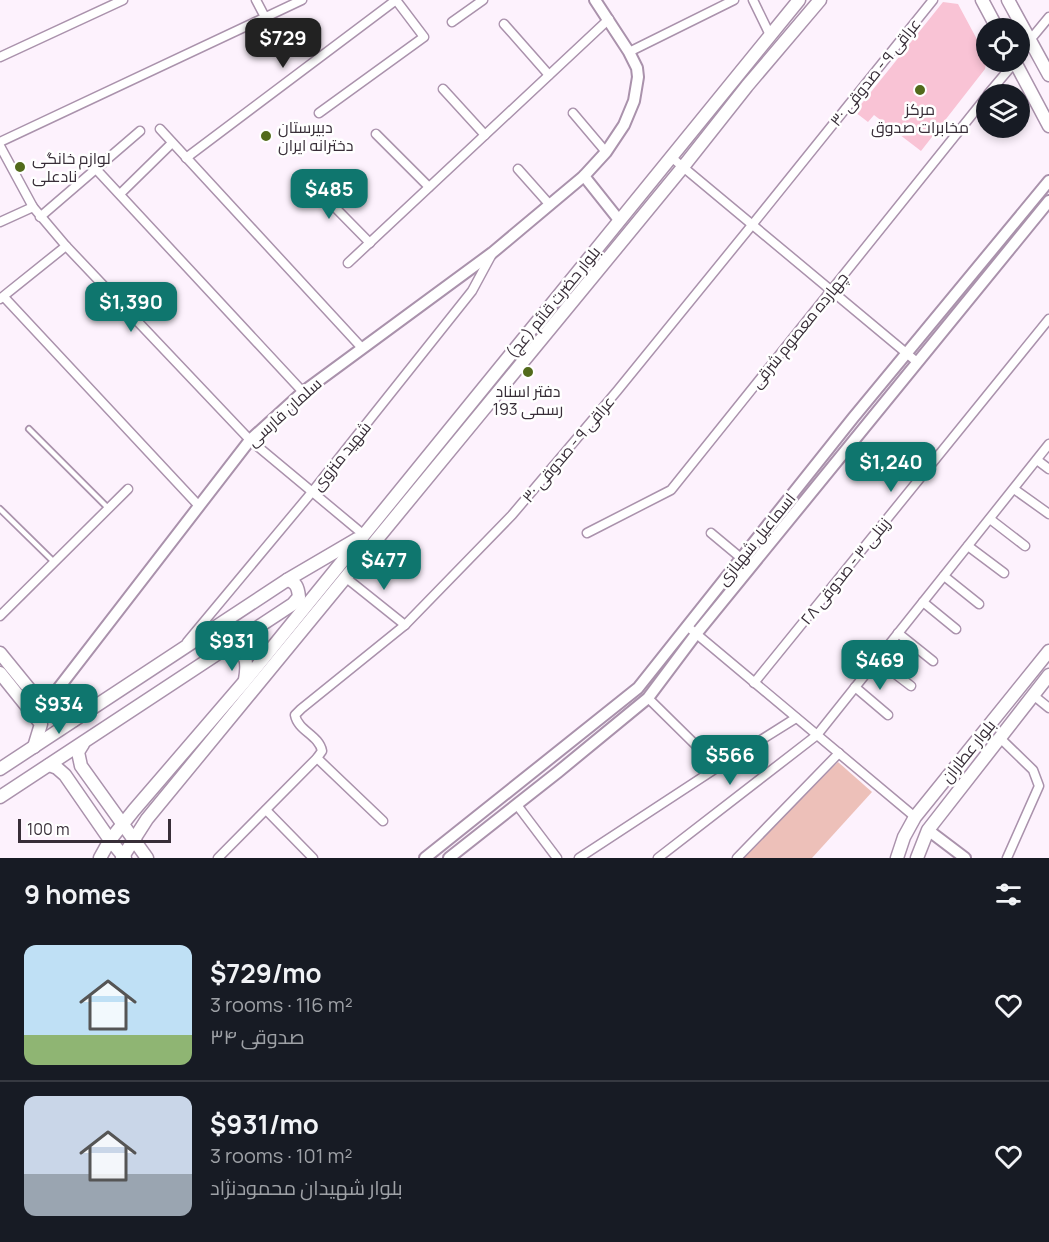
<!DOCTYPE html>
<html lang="en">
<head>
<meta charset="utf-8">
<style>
  body { margin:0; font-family:Manrope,Cairo,sans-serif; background:#20242c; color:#f1f3f6; height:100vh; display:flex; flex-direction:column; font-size:22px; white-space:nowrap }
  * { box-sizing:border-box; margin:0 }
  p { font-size:20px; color:#9ea1a6 }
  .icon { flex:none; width:33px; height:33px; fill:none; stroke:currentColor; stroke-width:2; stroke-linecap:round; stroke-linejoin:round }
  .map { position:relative; height:858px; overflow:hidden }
  .sheet { display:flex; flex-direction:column; background:#171b24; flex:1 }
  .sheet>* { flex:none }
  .fabs { position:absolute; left:976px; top:18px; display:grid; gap:12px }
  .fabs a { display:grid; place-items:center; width:54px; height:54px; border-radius:50%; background:#171b24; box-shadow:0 3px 9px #0003; font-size:30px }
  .scale { position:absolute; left:18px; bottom:15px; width:153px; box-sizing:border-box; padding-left:6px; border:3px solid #382e38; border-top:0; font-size:16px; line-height:21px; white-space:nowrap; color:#382e38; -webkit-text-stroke:4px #fff; paint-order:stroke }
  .price { position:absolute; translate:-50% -51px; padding:0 14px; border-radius:12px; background:#0f766e; color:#fff; font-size:20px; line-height:39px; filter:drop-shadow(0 2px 3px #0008) }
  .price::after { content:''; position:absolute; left:50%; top:36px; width:18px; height:14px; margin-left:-9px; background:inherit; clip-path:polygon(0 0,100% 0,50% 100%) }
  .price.current { background:#222; color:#fff }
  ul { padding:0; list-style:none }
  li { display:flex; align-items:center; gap:18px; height:150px; padding:0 24px }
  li+li { border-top:2px solid #363941 }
  li span { display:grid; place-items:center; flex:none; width:168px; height:120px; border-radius:12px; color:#555 }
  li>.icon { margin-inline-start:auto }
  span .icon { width:72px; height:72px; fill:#fffc; stroke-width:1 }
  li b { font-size:26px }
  h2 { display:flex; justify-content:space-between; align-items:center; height:72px; padding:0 24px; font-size:26px }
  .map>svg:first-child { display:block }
  .green { fill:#edc0b9 }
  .building { fill:#f9c3d5 }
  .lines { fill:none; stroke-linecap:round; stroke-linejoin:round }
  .service-casing { stroke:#aa92ac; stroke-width:8 }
  .minor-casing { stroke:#aa92ac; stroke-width:11 }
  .tertiary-casing { stroke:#aa92ac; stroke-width:14 }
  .secondary-casing { stroke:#aa92ac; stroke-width:15 }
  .service { stroke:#fff; stroke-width:4.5 }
  .minor { stroke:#fff; stroke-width:8 }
  .tertiary { stroke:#fff; stroke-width:10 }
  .secondary { stroke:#fff; stroke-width:12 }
  .poi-dot { fill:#526a1b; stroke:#fff; stroke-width:2 }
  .labels { text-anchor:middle; stroke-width:5; stroke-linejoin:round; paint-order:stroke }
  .street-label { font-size:16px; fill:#382e38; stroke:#fff }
  .poi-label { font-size:16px; fill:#382e38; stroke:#fff }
</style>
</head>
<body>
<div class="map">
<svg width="1049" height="858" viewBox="0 0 1049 858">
  <rect width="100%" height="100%" fill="#fdf2fd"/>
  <polygon class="green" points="838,762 872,792 812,858 741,858"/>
  <polygon class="building" points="943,2 958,4 987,58 985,69 921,151 874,115 868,122 855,112"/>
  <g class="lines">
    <g class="service-casing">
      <g id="service">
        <polyline points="29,429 108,508"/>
        <polyline points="0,509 54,562"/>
      </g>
    </g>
    <g class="minor-casing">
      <g id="minor">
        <polyline points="256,0 265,17"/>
        <polyline points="753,0 770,35"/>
        <polyline points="452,22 483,0"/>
        <polyline points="504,24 549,75"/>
        <polyline points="1020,46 1030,40 1049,17"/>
        <polyline points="629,52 734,0"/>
        <polyline points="0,57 123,0"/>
        <polyline points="443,89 485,135"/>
        <polyline points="988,94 1015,62"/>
        <polyline points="573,113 606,152"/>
        <polyline points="160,129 362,348"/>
        <polyline points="376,134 429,187"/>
        <polyline points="0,142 302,0"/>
        <polyline points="0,146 33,207 66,246 250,440 364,535"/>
        <polyline points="671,157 917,362"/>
        <polyline points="186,158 396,0 424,37 319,113"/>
        <polyline points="95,168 303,392"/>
        <polyline points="518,169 550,205"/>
        <polyline points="308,180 370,243"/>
        <polyline points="120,194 172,143"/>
        <polyline points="40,217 140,131"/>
        <polyline points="0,222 33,207"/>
        <polyline points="348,263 609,19"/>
        <polyline points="4,297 199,506"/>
        <polyline points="0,299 66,246"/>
        <polyline points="1037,460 1049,469"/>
        <polyline points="1014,489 1049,514"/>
        <polyline points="990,519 1025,546"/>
        <polyline points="587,533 671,490 987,96"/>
        <polyline points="711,533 741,558"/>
        <polyline points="968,546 1004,573"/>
        <polyline points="944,576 979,604"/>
        <polyline points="345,577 405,625"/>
        <polyline points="923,602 956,629"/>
        <polyline points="0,616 128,489"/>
        <polyline points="687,626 915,817"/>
        <polyline points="898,633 933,661"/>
        <polyline points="187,642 312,492 472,291 492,254"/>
        <polyline points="877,660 911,686"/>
        <polyline points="754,683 1049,319"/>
        <polyline points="855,687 888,715"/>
        <polyline points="1033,695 1049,708"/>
        <polyline points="648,698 718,767"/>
        <polyline points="1000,738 1033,770 1039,786 1007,858"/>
        <polyline points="317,758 383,821"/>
        <polyline points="517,805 557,858"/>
        <polyline points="266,810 313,858"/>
        <path d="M218,858L317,758L322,751C319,735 298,731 295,715L301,709L405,625L512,515L617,391L752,225L933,0"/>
        <polyline points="579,858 718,767 796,718"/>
        <polyline points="658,858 817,735 1049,444"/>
        <polyline points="737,858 839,753"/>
      </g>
    </g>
    <g class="tertiary-casing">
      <g id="tertiary">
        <polyline points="584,176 619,220"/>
        <polyline points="44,707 250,440 303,392 492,253 584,176 606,152 624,125 634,101 638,77 637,68 629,52 595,0"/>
        <polyline points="928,830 965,858"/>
        <polyline points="425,858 638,688 853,418 1049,181"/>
        <polyline points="449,858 558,772 648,698 696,634 1049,201"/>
      </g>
    </g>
    <g class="secondary-casing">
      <g id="secondary">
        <polyline points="982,0 997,28"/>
        <polyline points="1008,0 1049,75"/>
        <polyline points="1015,62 1049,126"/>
        <path d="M227,648C248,652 248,661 245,680"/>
        <polyline points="0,653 44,707 53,716 74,720"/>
        <polyline points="0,673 41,724 34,747"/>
        <polyline points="83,744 78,752 81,766 147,858"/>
        <polyline points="49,765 57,768 65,775 110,840 125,858"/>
        <polyline points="0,769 287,580 357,539"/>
        <path d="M0,797L293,604L299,597C298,587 296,582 287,580"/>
        <polyline points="100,858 110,840 134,810 245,681 799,0"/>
        <polyline points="122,858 147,819 683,167 747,86 820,0"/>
        <polyline points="897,858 904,837 915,817 1049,651"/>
        <polyline points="917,858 928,830 1049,675"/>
      </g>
    </g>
    <use href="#service" class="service"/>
    <use href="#minor" class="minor"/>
    <use href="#tertiary" class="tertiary"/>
    <use href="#secondary" class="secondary"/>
  </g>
  <g class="poi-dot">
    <circle cx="920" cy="90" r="6"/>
    <circle cx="266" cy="136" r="6"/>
    <circle cx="20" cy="167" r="6"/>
    <circle cx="528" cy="372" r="6"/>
  </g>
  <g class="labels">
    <g class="street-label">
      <text transform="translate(875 72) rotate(-51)" y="6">عراقی ۹ - صدوقی ۳۰</text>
      <text transform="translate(553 302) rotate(-51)" y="6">بلوار حضرت قائم (عج)</text>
      <text transform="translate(799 330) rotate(-51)" y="6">چهارده معصوم شرقی</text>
      <text transform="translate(284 412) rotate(-42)" y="6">سلمان فارسی</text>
      <text transform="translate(568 449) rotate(-50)" y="6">عراقی ۹ - صدوقی ۳۰</text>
      <text transform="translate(341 456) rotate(-51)" y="6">شهید منزوی</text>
      <text transform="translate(756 539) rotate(-51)" y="6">اسماعیل شهبازی</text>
      <text transform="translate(845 571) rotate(-51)" y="6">زینلی ۳ - صدوقی ۲۸</text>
      <text transform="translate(968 751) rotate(-51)" y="6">بلوار عطاران</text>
    </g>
    <g class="poi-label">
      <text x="920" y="115">مرکز<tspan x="920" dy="18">مخابرات صدوق</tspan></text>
      <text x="278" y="133" text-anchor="start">دبیرستان<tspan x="278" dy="18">دخترانه ایران</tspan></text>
      <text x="32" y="164" text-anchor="start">لوازم خانگی<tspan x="32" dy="18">نادعلی</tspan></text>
      <text x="528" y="397">دفتر اسناد<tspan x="528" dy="18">رسمی 193</tspan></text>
    </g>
  </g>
</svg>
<div class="fabs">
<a><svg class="icon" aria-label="locate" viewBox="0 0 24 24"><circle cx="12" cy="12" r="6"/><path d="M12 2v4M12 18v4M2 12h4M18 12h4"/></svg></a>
<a><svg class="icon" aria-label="layers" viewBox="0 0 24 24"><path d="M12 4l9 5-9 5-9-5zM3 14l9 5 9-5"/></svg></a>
</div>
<div class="scale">100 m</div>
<b class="price current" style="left:283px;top:69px">$729</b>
<b class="price" style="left:329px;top:220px">$485</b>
<b class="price" style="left:131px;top:333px">$1,390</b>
<b class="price" style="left:891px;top:493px">$1,240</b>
<b class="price" style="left:384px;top:591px">$477</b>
<b class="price" style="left:232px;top:672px">$931</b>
<b class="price" style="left:880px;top:691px">$469</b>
<b class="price" style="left:59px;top:735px">$934</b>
<b class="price" style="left:730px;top:786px">$566</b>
</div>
<section class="sheet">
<h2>9 homes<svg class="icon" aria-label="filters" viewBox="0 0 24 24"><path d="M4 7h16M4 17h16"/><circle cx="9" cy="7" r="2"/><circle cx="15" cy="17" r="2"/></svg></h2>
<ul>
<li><span style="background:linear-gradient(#bfe0f5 75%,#8fb573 0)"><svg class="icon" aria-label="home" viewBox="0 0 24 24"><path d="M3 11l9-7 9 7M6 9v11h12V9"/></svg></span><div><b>$729/mo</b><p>3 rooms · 116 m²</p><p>صدوقی ۳۴</p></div><svg class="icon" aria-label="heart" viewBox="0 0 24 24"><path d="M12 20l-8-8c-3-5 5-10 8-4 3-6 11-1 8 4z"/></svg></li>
<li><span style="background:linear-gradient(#c9d6e8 65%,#9aa5b1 0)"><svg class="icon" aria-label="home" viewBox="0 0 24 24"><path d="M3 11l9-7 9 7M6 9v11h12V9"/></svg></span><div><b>$931/mo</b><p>3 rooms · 101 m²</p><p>بلوار شهیدان محمودنژاد</p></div><svg class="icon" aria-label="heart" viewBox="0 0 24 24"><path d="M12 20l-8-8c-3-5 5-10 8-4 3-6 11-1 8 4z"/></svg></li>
</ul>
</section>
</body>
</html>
